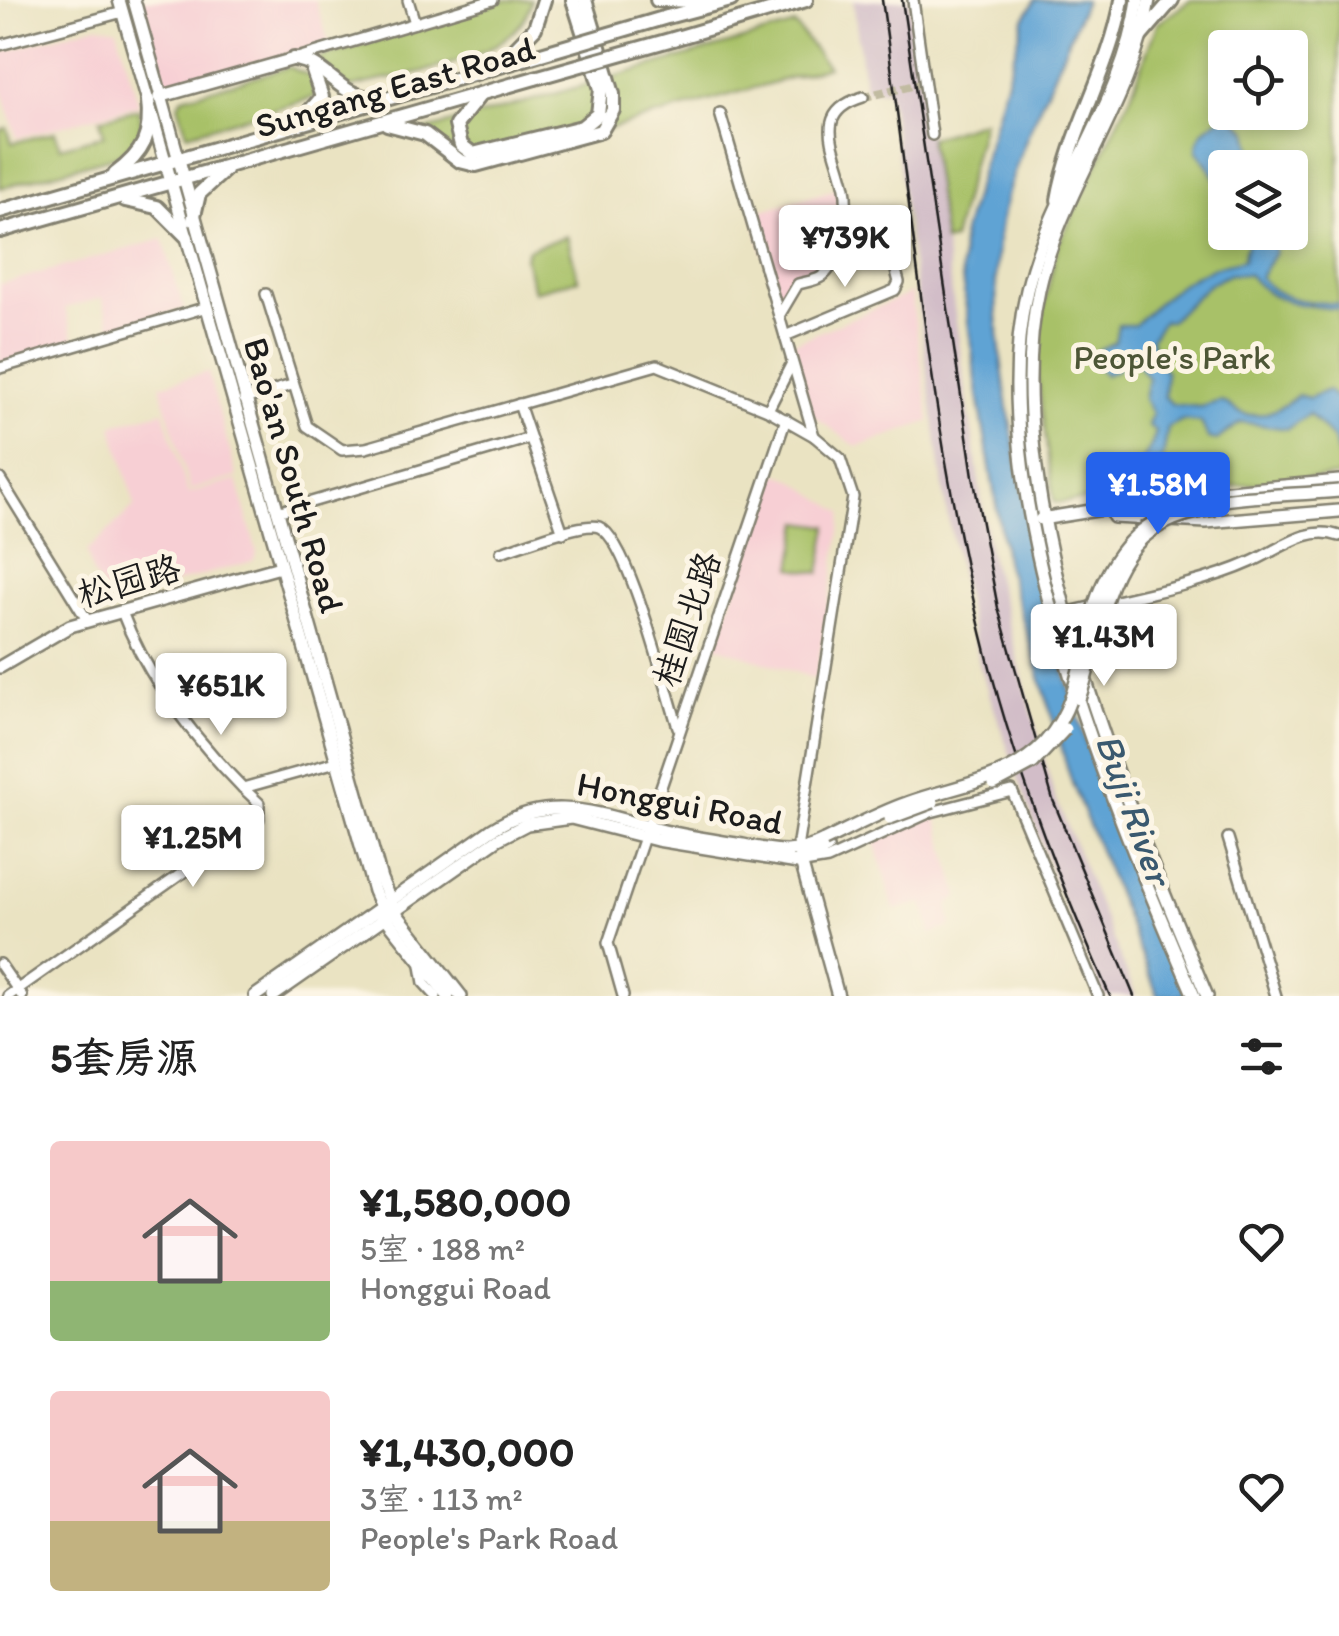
<!DOCTYPE html>
<html lang="zh">
<head>
<meta charset="utf-8">
<style>
  body { margin:0; font-family:Itim,"LXGW WenKai TC",sans-serif; background:#f2f2f2; color:#222; height:100vh; display:flex; flex-direction:column; font-size:38px; white-space:nowrap }
  * { box-sizing:border-box; margin:0 }
  p { font-size:32px; color:#767676 }
  .icon { flex:none; width:55px; height:55px; fill:none; stroke:currentColor; stroke-width:2; stroke-linecap:round; stroke-linejoin:round }
  .map { position:relative; height:996px; overflow:hidden }
  .sheet { display:flex; flex-direction:column; background:#fff; flex:1 }
  .sheet>* { flex:none }
  .tools { position:absolute; left:1208px; top:30px; display:grid; gap:20px }
  .tools a { display:grid; place-items:center; width:100px; height:100px; border-radius:10px; background:#fff; box-shadow:0 5px 15px #0003; font-size:50px }
  .price { position:absolute; translate:-50% -85px; padding:0 22px; border-radius:10px; background:#fff; color:#222; font-size:32px; line-height:65px; filter:drop-shadow(0 2px 5px #0008) }
  .price::after { content:''; position:absolute; left:50%; top:60px; width:30px; height:22px; margin-left:-15px; background:inherit; clip-path:polygon(0 0,100% 0,50% 100%) }
  .price.current { background:#2563eb; color:#fff }
  ul { padding:0; list-style:none }
  li { display:flex; align-items:center; gap:30px; height:250px; padding:0 50px }
  li span { display:grid; place-items:center; flex:none; width:280px; height:200px; border-radius:10px; color:#555 }
  li>.icon { margin-inline-start:auto }
  span .icon { width:120px; height:120px; fill:#fffc; stroke-width:1 }
  li b { font-size:42px }
  h2 { display:flex; justify-content:space-between; align-items:center; height:120px; padding:0 50px; font-size:42px }
  .map>svg:first-child { display:block }
  .built { fill:#f7cfd4 }
  .industrial { fill:#d2bdc8 }
  .green { fill:#a8c167; stroke:#626e42; stroke-width:2.5; fill-rule:evenodd }
  .water { fill:#5fa3d4; stroke:#3e6078; stroke-width:2.5 }
  .lines { fill:none; stroke-linecap:round; stroke-linejoin:round }
  .street-tunnel { stroke:#c1bba1; stroke-width:9; stroke-dasharray:9 4.5; stroke-linecap:butt }
  .street-casing { stroke:#83806f; stroke-width:14 }
  .secondary-casing { stroke:#83806f; stroke-width:16 }
  .primary-casing { stroke:#83806f; stroke-width:18 }
  .street { stroke:#fff; stroke-width:9 }
  .secondary { stroke:#fff; stroke-width:11 }
  .primary { stroke:#fff; stroke-width:12 }
  .rail { stroke:#1c1c1c; stroke-width:2.5 }
  .secondary-bridge-casing { stroke:#83806f; stroke-width:16; stroke-linecap:butt }
  .primary-bridge-casing { stroke:#83806f; stroke-width:18; stroke-linecap:butt }
  .secondary-bridge { stroke:#fff; stroke-width:11 }
  .primary-bridge { stroke:#fff; stroke-width:12 }
  .labels { text-anchor:middle; stroke-width:10; stroke-linejoin:round; paint-order:stroke }
  .street-label { font-size:35px; fill:#1c1c1c; stroke:#fcf5e5 }
  .park-label { font-size:35px; fill:#4d5636; stroke:#fcf5e5 }
  .water-label { font-size:38px; font-style:italic; fill:#3a596f; stroke:#fcf5e5 }
</style>
</head>
<body>
<div class="map">
<svg width="1339" height="996" viewBox="0 0 1339 996">
  <rect width="100%" height="100%" fill="#fcf5e5"/>
  <filter id="ink" filterUnits="userSpaceOnUse"><feTurbulence type="fractalNoise" baseFrequency=".01" numOctaves="2"/><feDisplacementMap in="SourceGraphic" scale="20" xChannelSelector="R" yChannelSelector="G"/><feConvolveMatrix kernelMatrix="1 2 1 2 8 2 1 2 1" color-interpolation-filters="sRGB"/></filter>
  <filter id="wash" filterUnits="userSpaceOnUse"><feTurbulence type="fractalNoise" baseFrequency=".0048" numOctaves="4" result="noise"/><feDisplacementMap in="SourceGraphic" scale="40" xChannelSelector="R" yChannelSelector="G"/><feGaussianBlur stdDeviation="2.25" result="paint"/><feColorMatrix in="noise" values="0 0 0 0 0 0 0 0 0 0 0 0 0 0 0 0 0 1.4 0 .05"/><feComposite in="paint" operator="in"/></filter>
  <g filter="url(#wash)">
    <rect width="100%" height="100%" fill="#eae3c2"/>
    <g class="built">
      <polygon points="141,0 315,0 329,43 166,89"/>
      <polygon points="97,25 117,29 139,105 17,138 0,84 0,53"/>
      <polygon points="840,188 827,263 819,273 796,280 786,294 776,298 752,213"/>
      <polygon points="163,239 184,309 112,330 102,298 65,308 75,342 0,364 0,284"/>
      <polygon points="911,293 930,421 857,447 811,414 791,344"/>
      <polygon points="208,372 237,477 190,490 160,385"/>
      <polygon points="164,411 188,493 237,480 257,553 253,561 112,601 93,575 87,551 135,506 112,425"/>
      <polygon points="774,473 792,479 843,513 816,679 716,646"/>
      <polygon points="936,814 959,897 948,905 952,926 931,934 923,903 894,910 874,837"/>
    </g>
    <polygon class="industrial" points="853,0 910,0 989,551 1053,791 1136,996 1103,996 1055,884 980,668 946,509 891,107 887,90 865,91"/>
    <g class="green">
      <path d="M504,0H531C520,65 396,74 348,88L316,59Z"/>
      <path d="M1191,0H1339V476L1054,503L1034,350L1058,245L1131,95L1157,24ZM1225,48H1290V112H1225ZM1225,168H1290V232H1225Z"/>
      <polygon points="795,25 828,67 483,165 472,163 424,131"/>
      <polygon points="289,67 311,76 315,97 187,134 178,104 183,97"/>
      <path d="M139,109C146,132 138,142 119,155L0,188V130L7,128L12,143L55,132L60,147L104,135L100,119Z"/>
      <polygon points="983,121 953,240 944,242 929,138"/>
      <polygon points="567,236 578,279 534,291 525,257 528,249"/>
      <polygon points="800,522 828,526 820,573 792,568"/>
    </g>
    <g class="water">
      <path d="M1035,0H1085C1057,75 1006,164 998,243C991,311 1004,387 1016,454C1037,576 1067,697 1111,813C1134,875 1161,935 1186,996H1158L1072,783L1006,564L978,395L961,270L962,236L1024,19Z"/>
      <path d="M1230,113L1248,131L1256,167L1225,168V191L1197,150C1197,130 1214,121 1230,113Z"/>
      <path d="M1250,233H1273L1275,253L1260,277C1279,302 1310,302 1339,304V309C1305,306 1271,304 1249,275L1230,274L1209,284L1170,321H1163L1151,338L1156,361L1166,371L1164,396L1172,404L1201,407L1220,401C1226,402 1229,405 1234,409C1255,424 1283,408 1298,395L1309,398L1328,390L1339,401V457L1333,439L1309,414L1287,429L1241,422L1217,440L1208,438L1201,422L1183,420L1168,427L1161,470L1114,488L1110,494H1100L1097,482C1126,480 1148,463 1156,432L1148,425L1152,413L1144,399L1148,378L1137,363L1125,358L1118,369L1105,375L1095,364L1096,351L1115,342L1118,325H1135C1171,288 1193,270 1243,260Z"/>
    </g>
  </g>
  <g filter="url(#ink)">
    <g class="lines">
      <polyline class="street-tunnel" points="863,97 927,82"/>
      <g class="street-casing">
        <g id="street">
          <polyline points="408,0 415,23"/>
          <polyline points="913,0 932,135"/>
          <polyline points="0,45 123,12"/>
          <polyline points="294,59 493,0"/>
          <polyline points="720,113 814,436"/>
          <polyline points="266,294 307,426 342,450 366,448 657,365 768,410 814,436 840,458 853,497 798,842 800,854"/>
          <path d="M779,316L798,284C805,282 815,281 821,277C842,263 849,210 845,188C837,148 810,113 863,97"/>
          <polyline points="785,336 895,290 899,282 891,252 866,236 851,237"/>
          <polyline points="0,368 207,307"/>
          <polyline points="244,399 292,385"/>
          <polyline points="519,404 563,533"/>
          <polyline points="768,410 792,363"/>
          <polyline points="0,479 87,620"/>
          <polyline points="277,512 530,438"/>
          <path d="M501,552C519,546 584,521 599,527C629,539 666,691 678,727"/>
          <path d="M122,612C147,679 193,737 243,788"/>
          <path d="M1061,614C1119,599 1198,586 1251,562C1279,550 1308,524 1339,536"/>
          <polyline points="1228,838 1276,996"/>
          <polyline points="804,863 828,859 931,812 1012,791 1098,996"/>
          <polyline points="0,964 22,996"/>
          <polyline points="421,966 424,983 436,996"/>
          <polyline points="8,996 259,819 259,803 243,788 336,762"/>
          <polyline points="623,996 608,943 786,419"/>
        </g>
      </g>
      <g class="secondary-casing">
        <g id="secondary">
          <polyline points="119,0 374,891 386,918 448,996"/>
          <polyline points="134,0 381,879 395,912 461,996"/>
          <path d="M1138,0C1124,103 1051,189 1027,290C979,493 1113,808 1194,996"/>
          <path d="M1149,0C1133,103 1061,189 1039,290C994,495 1127,807 1207,996"/>
          <polyline points="159,97 294,59"/>
          <polyline points="1114,517 1206,522 1339,511"/>
          <polyline points="1041,519 1197,494 1339,481"/>
          <polyline points="0,667 70,626 280,567"/>
          <polyline points="800,858 838,996"/>
          <path d="M255,996L491,830C547,794 593,812 652,828C682,836 713,840 743,845C774,851 795,856 824,841"/>
          <polyline points="273,996 498,839 527,824 571,818 657,840 798,863 827,848"/>
        </g>
      </g>
      <g class="primary-casing">
        <g id="primary">
          <polyline points="657,0 704,1"/>
          <polyline points="667,17 731,0"/>
          <polyline points="1140,37 1172,0"/>
          <polyline points="673,39 806,0"/>
          <path d="M294,59C327,62 339,98 374,98"/>
          <polyline points="502,62 535,28 544,0"/>
          <polyline points="479,96 456,125 461,145 473,154 582,127 598,114 601,89 573,0"/>
          <polyline points="302,120 322,97 313,71"/>
          <polyline points="387,124 425,134 460,161 476,165 601,131 613,110 613,94 585,0"/>
          <path d="M115,174C144,153 152,135 148,100"/>
          <polyline points="125,200 157,207 187,237"/>
          <path d="M1058,200C1070,130 1110,70 1122,0"/>
          <polyline points="0,211 531,57"/>
          <polyline points="193,220 199,194 225,170"/>
          <polyline points="0,231 535,78"/>
        </g>
      </g>
      <use href="#street" class="street"/>
      <use href="#secondary" class="secondary"/>
      <use href="#primary" class="primary"/>
      <g class="rail">
        <path d="M882,0C914,224 933,456 992,675C1022,786 1063,891 1110,996"/>
        <polyline points="902,0 973,476 998,608 1053,800 1134,996"/>
      </g>
      <g class="secondary-bridge-casing">
        <g id="secondary-bridge">
          <path d="M1079,699C1109,613 1100,522 1216,509"/>
          <polyline points="994,784 1033,763 1065,729"/>
          <polyline points="890,818 933,802"/>
          <path d="M824,841C851,828 878,813 907,803C955,785 1008,782 1045,742C1072,713 1078,675 1086,637C1119,485 1211,502 1339,491"/>
        </g>
      </g>
      <g class="primary-bridge-casing">
        <g id="primary-bridge">
          <polyline points="531,57 667,17"/>
          <polyline points="535,78 673,39"/>
        </g>
      </g>
      <use href="#secondary-bridge" class="secondary-bridge"/>
      <use href="#primary-bridge" class="primary-bridge"/>
    </g>
  </g>
  <g class="labels">
    <g class="street-label">
      <text transform="translate(395 87) rotate(-16)" y="12">Sungang East Road</text>
      <text transform="translate(294 475) rotate(74)" y="12">Bao'an South Road</text>
      <text transform="translate(129 581) rotate(-16)" y="12">松园路</text>
      <text transform="translate(687 619) rotate(-71)" y="12">桂圆北路</text>
      <text transform="translate(680 803) rotate(11)" y="12">Honggui Road</text>
    </g>
    <g class="park-label">
      <text x="1172" y="369">People's Park</text>
    </g>
    <g class="water-label">
      <text transform="translate(1134 809) rotate(70)" y="13">Buji River</text>
    </g>
  </g>
</svg>
<div class="tools">
<a><svg class="icon" aria-label="locate" viewBox="0 0 24 24"><circle cx="12" cy="12" r="6"/><path d="M12 2v4M12 18v4M2 12h4M18 12h4"/></svg></a>
<a><svg class="icon" aria-label="layers" viewBox="0 0 24 24"><path d="M12 4l9 5-9 5-9-5zM3 14l9 5 9-5"/></svg></a>
</div>
<b class="price" style="left:845px;top:290px">¥739K</b>
<b class="price current" style="left:1158px;top:537px">¥1.58M</b>
<b class="price" style="left:1104px;top:689px">¥1.43M</b>
<b class="price" style="left:221px;top:738px">¥651K</b>
<b class="price" style="left:193px;top:890px">¥1.25M</b>
</div>
<section class="sheet">
<h2>5套房源<svg class="icon" aria-label="filters" viewBox="0 0 24 24"><path d="M4 7h16M4 17h16"/><circle cx="9" cy="7" r="2"/><circle cx="15" cy="17" r="2"/></svg></h2>
<ul>
<li><span style="background:linear-gradient(#f6c9c9 70%,#8fb573 0)"><svg class="icon" aria-label="home" viewBox="0 0 24 24"><path d="M3 11l9-7 9 7M6 9v11h12V9"/></svg></span><div><b>¥1,580,000</b><p>5室 · 188 m²</p><p>Honggui Road</p></div><svg class="icon" aria-label="heart" viewBox="0 0 24 24"><path d="M12 20l-8-8c-3-5 5-10 8-4 3-6 11-1 8 4z"/></svg></li>
<li><span style="background:linear-gradient(#f6c9c9 65%,#c2b280 0)"><svg class="icon" aria-label="home" viewBox="0 0 24 24"><path d="M3 11l9-7 9 7M6 9v11h12V9"/></svg></span><div><b>¥1,430,000</b><p>3室 · 113 m²</p><p>People's Park Road</p></div><svg class="icon" aria-label="heart" viewBox="0 0 24 24"><path d="M12 20l-8-8c-3-5 5-10 8-4 3-6 11-1 8 4z"/></svg></li>
</ul>
</section>
</body>
</html>
